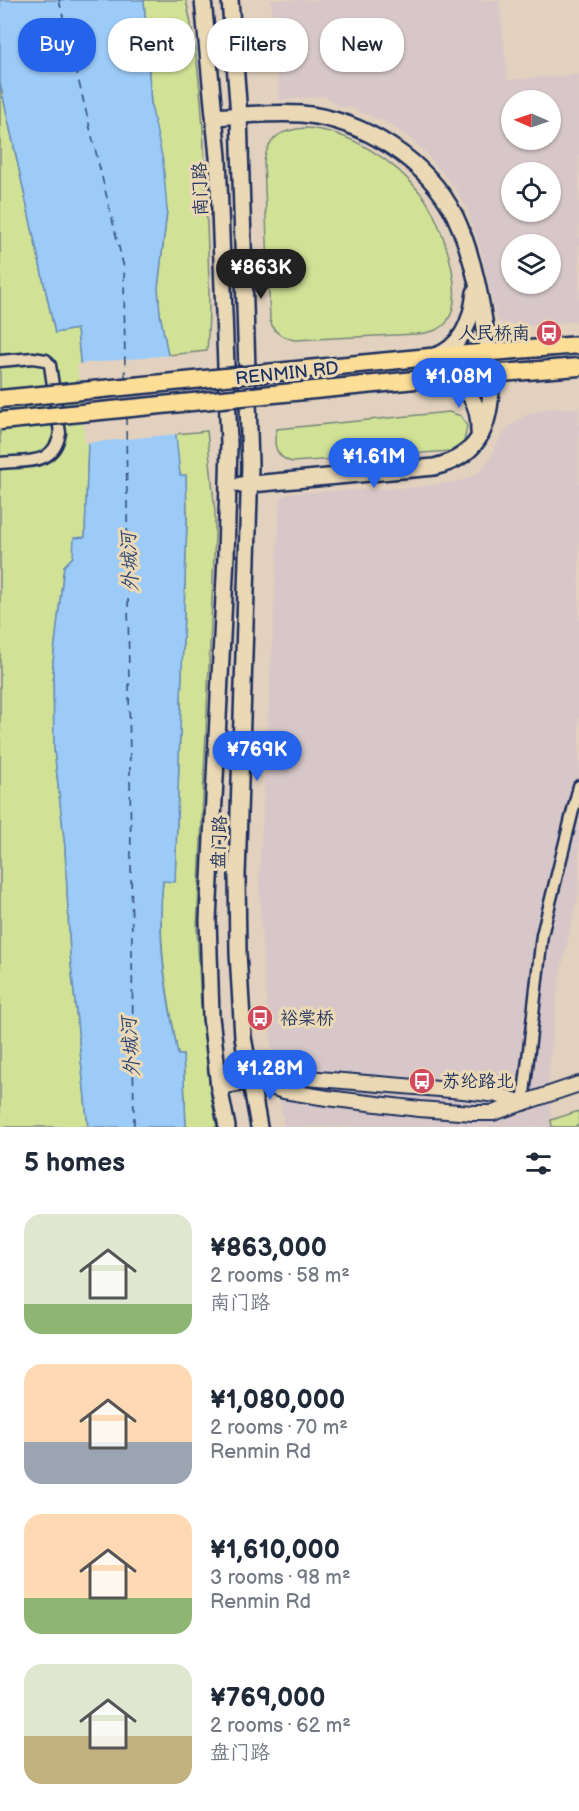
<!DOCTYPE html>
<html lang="en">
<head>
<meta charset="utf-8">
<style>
  body { margin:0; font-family:"Balsamiq Sans","LXGW WenKai TC",sans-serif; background:#f6f6f7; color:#1f2937; height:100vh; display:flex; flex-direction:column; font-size:22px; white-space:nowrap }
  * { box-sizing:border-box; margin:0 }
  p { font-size:20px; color:#747a83 }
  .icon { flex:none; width:33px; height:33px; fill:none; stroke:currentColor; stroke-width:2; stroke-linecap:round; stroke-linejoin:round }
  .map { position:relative; height:1127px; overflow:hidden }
  .drawer { display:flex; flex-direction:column; background:#fff; flex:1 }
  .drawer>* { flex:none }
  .top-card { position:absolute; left:18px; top:18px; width:543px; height:54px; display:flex; gap:12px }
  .needle { width:39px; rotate:272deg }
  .controls { position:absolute; left:501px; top:90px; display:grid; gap:12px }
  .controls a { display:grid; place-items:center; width:60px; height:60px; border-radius:50%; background:#fff; box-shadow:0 2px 4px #0004; font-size:30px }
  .price { position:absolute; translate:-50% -51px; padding:0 14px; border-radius:21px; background:#2563eb; color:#fff; font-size:20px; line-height:39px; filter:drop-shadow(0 2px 3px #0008) }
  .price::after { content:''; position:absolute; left:50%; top:36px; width:18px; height:14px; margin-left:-9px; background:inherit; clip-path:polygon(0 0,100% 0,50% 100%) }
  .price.on { background:#222; color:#fff }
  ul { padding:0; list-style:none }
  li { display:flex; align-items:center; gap:18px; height:150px; padding:0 24px }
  li span { display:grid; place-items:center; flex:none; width:168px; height:120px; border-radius:18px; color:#555 }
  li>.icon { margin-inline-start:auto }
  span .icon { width:72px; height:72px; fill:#fffc; stroke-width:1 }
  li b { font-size:26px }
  h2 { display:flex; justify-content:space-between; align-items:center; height:72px; padding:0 24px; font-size:26px }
  .chip { padding:0 21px; border-radius:24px; background:#fff; box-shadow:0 2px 4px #0004; font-size:21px; line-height:54px }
  .chip.on { background:#2563eb; color:#fff }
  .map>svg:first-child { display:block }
  .built { fill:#d7c7c8; fill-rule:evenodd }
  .green { fill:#d1e296; stroke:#76887a; stroke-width:1.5 }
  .water { fill:#9ccbf8; stroke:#688dba; stroke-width:1.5 }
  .pier { fill:#e2d1be }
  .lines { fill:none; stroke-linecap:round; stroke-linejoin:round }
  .ferry { stroke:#2e4675; stroke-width:1.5; stroke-dasharray:8 6; stroke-linecap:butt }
  .minor-casing { stroke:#1b2f5e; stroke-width:15 }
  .tertiary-casing { stroke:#1b2f5e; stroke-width:18 }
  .secondary-casing { stroke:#1b2f5e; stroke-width:20 }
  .primary-casing { stroke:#1b2f5e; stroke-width:21 }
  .minor { stroke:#ebd9b6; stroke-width:10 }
  .tertiary { stroke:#ebd9b6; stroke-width:14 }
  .secondary { stroke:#ebd9b6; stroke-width:15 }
  .primary { stroke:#fdde96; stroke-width:16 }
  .primary-bridge-casing { stroke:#1b2f5e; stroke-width:21; stroke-linecap:butt }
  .primary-bridge { stroke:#fdde96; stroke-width:16 }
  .labels { text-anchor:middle; stroke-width:6; stroke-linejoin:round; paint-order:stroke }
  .street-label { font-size:18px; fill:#1b2f5e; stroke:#ebd9b6 }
  .poi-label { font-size:18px; fill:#1b2f5e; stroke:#ebd9b6; text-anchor:start }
  .water-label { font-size:20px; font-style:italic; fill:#2e4675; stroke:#ebd9b6 }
</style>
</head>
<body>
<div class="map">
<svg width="579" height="1127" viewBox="0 0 579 1127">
  <rect width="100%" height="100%" fill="#e2d1be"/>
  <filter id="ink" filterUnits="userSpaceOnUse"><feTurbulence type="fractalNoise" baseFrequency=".0167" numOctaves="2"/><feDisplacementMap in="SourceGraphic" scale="12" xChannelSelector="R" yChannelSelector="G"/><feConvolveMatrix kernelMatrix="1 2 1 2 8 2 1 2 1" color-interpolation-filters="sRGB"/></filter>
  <g filter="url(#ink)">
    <g class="built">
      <path d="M271,0H499L508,80L579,74V321L527,326L504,324L499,321L496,318L482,254L467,209L455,188L424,151L406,135L389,124L354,109L337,105L325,96L280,100ZM512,100H550V140H512ZM512,172H550V212H512ZM512,244H550V284H512Z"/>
      <polygon points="579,408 579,892 559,979 548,1082 552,1127 284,1127 272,1048 263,963 259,880 280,505 283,496 292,493 421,487 460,481 478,473 490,459 500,438 510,426 524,416 545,409"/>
    </g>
    <g class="green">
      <path d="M144,0H186C201,65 204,134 206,200C208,251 211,301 207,351L168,355L160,315L158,288L167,211L151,105Z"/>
      <polygon points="0,83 55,333 77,329 88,441 85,538 73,557 64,566 53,662 54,749 65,847 70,954 88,1127 0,1127"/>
      <path d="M306,128C350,131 395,161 422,195C441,219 466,292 448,320C442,331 427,333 416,334L294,340C280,336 274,333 270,320L264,161C269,135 282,130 306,128Z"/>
      <path d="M449,412L461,416L467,426L464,442L451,451L292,462C276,458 272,444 277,429Z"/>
      <path d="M207,431L215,512V535L197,928L201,1006L211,1097L217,1127H186L183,1055H178C168,998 156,940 163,881H175L187,520L186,476H180L175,434Z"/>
      <polygon points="579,1111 579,1125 574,1127 552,1127 551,1120"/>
    </g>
    <path class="water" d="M0,0H144L151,105L163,161L165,185L167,211L158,288L160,314L168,355L180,475H186L187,520L175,882L163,881C156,940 167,997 178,1055H183L186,1127H88L70,954L65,847L54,749L53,662L64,566L73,557L74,538L85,537L88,441L77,329L55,333L0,83Z"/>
    <polygon class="pier" points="171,355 178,434 85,443 77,364"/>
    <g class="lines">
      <g class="ferry">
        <polyline points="59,0 124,268 125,379"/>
        <polyline points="126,417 134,1127"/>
      </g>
      <g class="minor-casing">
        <g id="minor">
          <path d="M0,361L33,358L46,360L50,365L60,433C54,466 27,460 0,463"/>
          <polyline points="523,1103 542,935 579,786"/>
        </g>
      </g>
      <g class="tertiary-casing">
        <g id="tertiary">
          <polyline points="254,1080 283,1076 463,1091 498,1095 523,1103"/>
          <polyline points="250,1081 284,1091 327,1098 419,1109 473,1113 493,1113 579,1084"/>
        </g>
      </g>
      <g class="secondary-casing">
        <g id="secondary">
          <polyline points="203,0 218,157 229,444 226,556 208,920 211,1017 219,1087 227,1127"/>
          <polyline points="230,0 239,115 250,465 237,876 238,953 243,1037 259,1127"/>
          <path d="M215,117C244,115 273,112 302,114C363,120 427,160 455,216C475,259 482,306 489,352"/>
          <path d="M435,356C463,347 472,319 475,292"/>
          <path d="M439,379C468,382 480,404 479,432"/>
          <path d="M241,485L434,467C485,455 490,420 492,374"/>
          <polyline points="219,1087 250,1081"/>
        </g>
      </g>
      <g class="primary-casing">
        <g id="primary">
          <polyline points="430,357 579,345"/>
          <polyline points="436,378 579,367"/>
        </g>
      </g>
      <use href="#minor" class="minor"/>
      <use href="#tertiary" class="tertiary"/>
      <use href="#secondary" class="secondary"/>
      <use href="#primary" class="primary"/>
      <g class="primary-bridge-casing">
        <g id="primary-bridge">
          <polyline points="0,399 430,357"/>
          <polyline points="0,421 436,378"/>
        </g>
      </g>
      <use href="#primary-bridge" class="primary-bridge"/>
    </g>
  </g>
  <defs>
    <g id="bus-disc" transform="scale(1.35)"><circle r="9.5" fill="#d1495b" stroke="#ebd9b6"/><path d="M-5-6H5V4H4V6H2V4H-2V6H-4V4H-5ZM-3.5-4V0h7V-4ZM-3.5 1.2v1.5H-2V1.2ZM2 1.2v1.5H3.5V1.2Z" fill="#fff"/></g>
  </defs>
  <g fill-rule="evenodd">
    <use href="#bus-disc" x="549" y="333"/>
    <use href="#bus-disc" x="260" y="1018"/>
    <use href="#bus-disc" x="422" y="1081"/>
  </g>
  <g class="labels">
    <g class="street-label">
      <text transform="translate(200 189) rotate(-92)" y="6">南门路</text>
      <text transform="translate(287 373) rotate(-6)" y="6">RENMIN RD</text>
      <text transform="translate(219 842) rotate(-88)" y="6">盘门路</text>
    </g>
    <g class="poi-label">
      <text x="530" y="339" text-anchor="end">人民桥南</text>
      <text x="280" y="1024">裕棠桥</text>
      <text x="442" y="1087">苏纶路北</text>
    </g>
    <g class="water-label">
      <text transform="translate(129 562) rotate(-93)" y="7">外城河</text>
      <text transform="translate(130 1047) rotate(-94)" y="7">外城河</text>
    </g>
  </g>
</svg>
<div class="controls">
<a><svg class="needle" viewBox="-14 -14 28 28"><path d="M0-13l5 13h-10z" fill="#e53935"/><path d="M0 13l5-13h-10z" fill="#747a83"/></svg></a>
<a><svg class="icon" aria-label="locate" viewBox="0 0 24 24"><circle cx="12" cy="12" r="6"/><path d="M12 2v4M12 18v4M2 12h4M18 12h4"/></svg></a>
<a><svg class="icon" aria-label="layers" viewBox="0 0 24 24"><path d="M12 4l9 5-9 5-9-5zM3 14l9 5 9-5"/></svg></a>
</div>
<b class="price on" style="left:261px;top:300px">¥863K</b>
<b class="price" style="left:459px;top:409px">¥1.08M</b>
<b class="price" style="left:374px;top:489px">¥1.61M</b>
<b class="price" style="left:257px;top:782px">¥769K</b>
<b class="price" style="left:270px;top:1101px">¥1.28M</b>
<div class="top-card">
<a class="chip on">Buy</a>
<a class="chip">Rent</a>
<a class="chip">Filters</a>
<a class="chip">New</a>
</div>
</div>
<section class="drawer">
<h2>5 homes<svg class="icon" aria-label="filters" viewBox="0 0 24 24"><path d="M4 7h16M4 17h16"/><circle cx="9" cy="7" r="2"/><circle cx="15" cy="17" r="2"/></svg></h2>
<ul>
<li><span style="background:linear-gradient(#dfe7d0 75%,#8fb573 0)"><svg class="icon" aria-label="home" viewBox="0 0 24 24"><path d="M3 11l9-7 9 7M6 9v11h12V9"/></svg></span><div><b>¥863,000</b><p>2 rooms · 58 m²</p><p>南门路</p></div></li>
<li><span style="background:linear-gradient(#ffd9b3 65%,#9aa5b1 0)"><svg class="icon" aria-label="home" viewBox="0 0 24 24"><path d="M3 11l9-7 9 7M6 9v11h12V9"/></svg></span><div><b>¥1,080,000</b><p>2 rooms · 70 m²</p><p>Renmin Rd</p></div></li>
<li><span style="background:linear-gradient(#ffd9b3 70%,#8fb573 0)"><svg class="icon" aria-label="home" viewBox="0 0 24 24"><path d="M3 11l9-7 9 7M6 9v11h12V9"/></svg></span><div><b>¥1,610,000</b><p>3 rooms · 98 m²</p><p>Renmin Rd</p></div></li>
<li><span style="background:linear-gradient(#dfe7d0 60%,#c2b280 0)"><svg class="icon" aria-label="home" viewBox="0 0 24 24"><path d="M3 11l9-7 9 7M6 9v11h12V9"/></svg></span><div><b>¥769,000</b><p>2 rooms · 62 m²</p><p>盘门路</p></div></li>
</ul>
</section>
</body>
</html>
